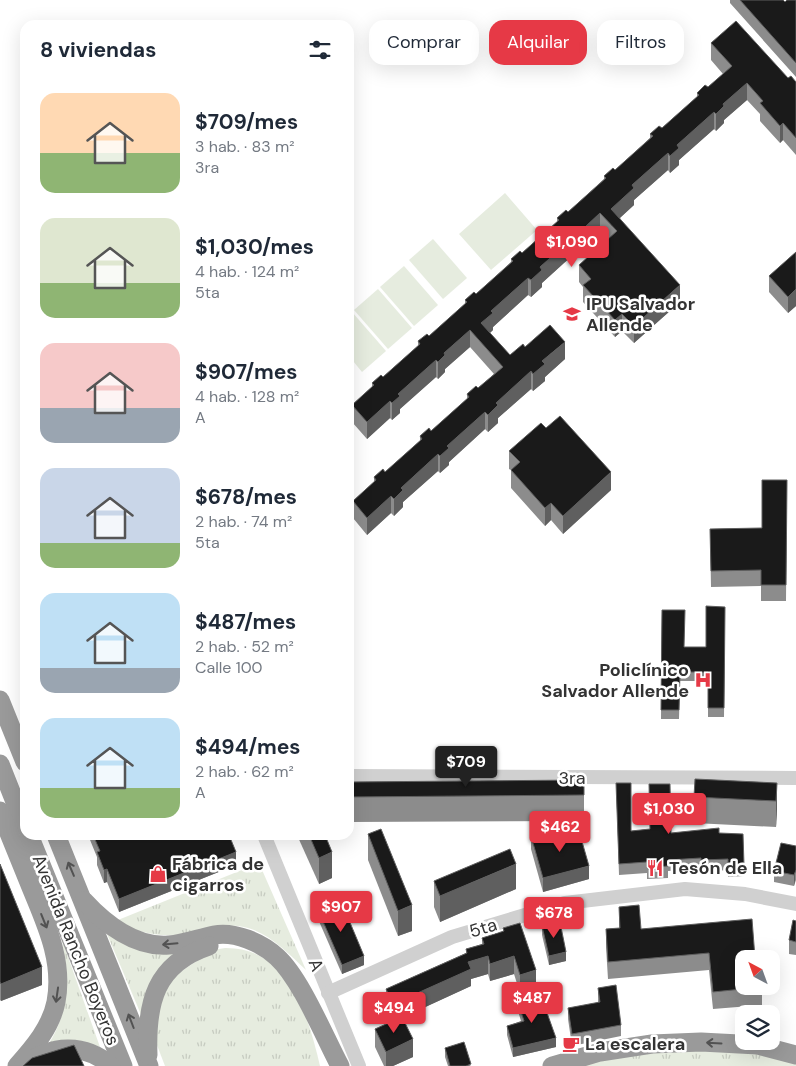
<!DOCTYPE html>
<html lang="es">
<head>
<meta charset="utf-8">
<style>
  body { margin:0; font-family:"DM Sans",sans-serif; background:#f2f2f3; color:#1f2937; height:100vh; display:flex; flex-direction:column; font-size:19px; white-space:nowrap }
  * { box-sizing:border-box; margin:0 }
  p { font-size:16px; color:#747a83 }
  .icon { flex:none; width:28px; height:28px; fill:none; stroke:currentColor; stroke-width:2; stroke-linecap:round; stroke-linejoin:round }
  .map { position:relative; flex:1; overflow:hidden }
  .side { position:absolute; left:20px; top:20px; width:334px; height:820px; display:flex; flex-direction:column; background:#fff; border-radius:15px; box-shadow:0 5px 20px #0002 }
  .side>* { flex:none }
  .banner { position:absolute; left:369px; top:20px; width:351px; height:45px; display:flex; gap:10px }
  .needle { width:32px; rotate:319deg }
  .fabs { position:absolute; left:735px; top:950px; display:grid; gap:10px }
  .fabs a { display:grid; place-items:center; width:45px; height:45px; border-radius:10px; background:#fff; box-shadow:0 5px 20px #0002; font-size:25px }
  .price { position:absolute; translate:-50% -42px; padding:0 11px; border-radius:5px; background:#e63946; color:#fff; font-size:16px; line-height:32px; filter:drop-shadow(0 1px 2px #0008) }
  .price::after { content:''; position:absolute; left:50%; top:30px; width:15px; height:11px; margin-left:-8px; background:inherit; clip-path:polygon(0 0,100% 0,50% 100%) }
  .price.active { background:#222; color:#fff }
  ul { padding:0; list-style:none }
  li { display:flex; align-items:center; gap:15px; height:125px; padding:0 20px }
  li span { display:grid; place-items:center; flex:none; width:140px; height:100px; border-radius:15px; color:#555 }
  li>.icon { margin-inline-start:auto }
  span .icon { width:60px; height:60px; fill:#fffc; stroke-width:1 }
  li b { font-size:21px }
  h2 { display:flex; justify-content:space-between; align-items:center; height:60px; padding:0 20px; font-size:21px }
  .pill { padding:0 18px; border-radius:15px; background:#fff; box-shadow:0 5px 20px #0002; font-size:18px; line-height:45px }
  .pill.active { background:#e63946; color:#fff }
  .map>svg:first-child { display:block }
  .grass { fill:url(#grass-tufts) }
  .green { fill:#e6ecdf }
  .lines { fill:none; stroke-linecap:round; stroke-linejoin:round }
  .minor { stroke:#d0d0d0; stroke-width:14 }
  .highway { stroke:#9a9a9a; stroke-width:19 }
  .wall { fill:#8c8c8c }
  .shaded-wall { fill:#5f5f5f }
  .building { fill:#1a1a1a; stroke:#5f5f5f }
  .oneway { stroke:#525252 }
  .labels { text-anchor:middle; stroke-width:5; stroke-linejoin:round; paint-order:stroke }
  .poi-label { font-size:18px; font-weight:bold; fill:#333; stroke:#fff; text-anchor:start }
  .street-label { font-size:18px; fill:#333; stroke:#fff }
</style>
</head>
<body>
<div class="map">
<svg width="796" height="1066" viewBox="0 0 796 1066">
  <defs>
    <pattern id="grass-tufts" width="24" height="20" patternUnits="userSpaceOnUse" patternTransform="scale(1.25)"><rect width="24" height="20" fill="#e6ecdf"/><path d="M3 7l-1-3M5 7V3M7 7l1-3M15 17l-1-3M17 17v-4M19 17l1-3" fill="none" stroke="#c6cbc0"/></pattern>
  </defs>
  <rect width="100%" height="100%" fill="#fff"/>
  <g class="grass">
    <path d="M259,863L306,970C290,955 270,934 248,928C222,921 202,933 176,935C154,937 134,930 113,922Z"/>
    <polygon points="107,934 179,952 142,1017"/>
    <path d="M62,940L100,1047L82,1041L48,1045C70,1011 68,978 62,940Z"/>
    <path d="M225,948C288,947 308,1014 320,1066H165L155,1040V1015L167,981L213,950Z"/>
    <polygon points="654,1050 757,1051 796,1061 796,1066 573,1066"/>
  </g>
  <g class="green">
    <polygon points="505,193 537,230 491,270 459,234"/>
    <polygon points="433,239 467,278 443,299 409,260"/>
    <polygon points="404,266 438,305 414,326 380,287"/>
    <polygon points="378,289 412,328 388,349 354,310"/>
    <polygon points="352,312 386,351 362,372 349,356 349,314"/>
  </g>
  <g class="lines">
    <g class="minor">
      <polyline points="349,776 796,778"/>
      <polyline points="264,835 359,1066"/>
      <polyline points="328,993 452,937 565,903 685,889 745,894 796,904"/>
    </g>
    <g class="highway">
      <polyline points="0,700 25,762"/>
      <polyline points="0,764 25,827"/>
      <path d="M0,811C10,836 20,860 30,885C45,922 64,960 56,1002C51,1027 34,1047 17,1066"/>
      <polyline points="29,835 123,1066"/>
      <polyline points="56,835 149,1066"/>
      <path d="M84,901C105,924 136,948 169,945C184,944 199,938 214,935C235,931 262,943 277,957C301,979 324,1036 340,1066"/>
      <path d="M148,1055C146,1003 155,964 209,946"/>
      <path d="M24,1065C51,1045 84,1042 111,1066"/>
      <polyline points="552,1066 600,1052 652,1044 701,1042 758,1045 796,1055"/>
    </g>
  </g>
  <g class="wall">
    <polygon points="730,0 783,0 785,2 796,0 796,77 730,3"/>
    <polygon points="711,43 796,82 796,155 783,140 780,143 760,121 760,114 747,100 724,120 724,123 716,131 714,129 679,160 679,165 670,173 668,170 634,200 634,205 620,218 680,302 634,343 622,331 615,337 583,302 583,287 579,282 579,265 608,239 600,230 587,242 587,247 577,256 575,253 542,283 542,287 531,297 528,295 493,327 493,330 490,333 510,355 525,347 565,359 545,377 545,381 533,391 531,389 498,418 498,423 488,432 485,429 449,462 449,465 440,473 438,471 403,502 403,507 394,516 391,513 367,535 353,518 353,501 374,482 374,477 385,472 420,441 420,436 431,431 467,399 467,394 478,388 494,374 470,347 445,369 445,372 438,379 436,377 400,409 400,413 392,420 390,418 367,439 352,422 352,405 372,387 372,383 383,377 418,346 418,341 429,336 465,304 465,300 476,294 511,262 511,259 522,253 557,222 557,218 568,212 604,179 604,176 615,170 650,138 650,134 662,128 697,97 697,93 708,87 723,74 711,60"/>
    <polygon points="796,252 796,306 788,313 769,292 769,276"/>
    <polygon points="509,451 611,490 563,534 551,520 545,526 511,488 511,470 509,469"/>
    <polygon points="787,480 786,601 761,601 761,586 711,587 710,529 762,528"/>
    <polygon points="725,607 724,717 708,717 708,681 680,681 679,719 661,719 662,610 684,647 706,647"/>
    <polygon points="584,780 584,821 349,822 349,782"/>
    <polygon points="616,783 631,831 650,829 671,833 719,833 744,865 744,876 728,877 728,870 701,872 701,869 668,871 668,878 647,879 647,873 619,875"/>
    <polygon points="777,783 777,809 776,827 694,823 694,797"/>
    <polygon points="368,834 412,931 398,936 368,860"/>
    <polygon points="88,835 229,835 236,865 119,912 107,882 104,883 97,865 97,857"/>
    <polygon points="297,835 325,835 332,878 319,884"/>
    <polygon points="531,836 550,839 589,879 543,892 531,849"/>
    <polygon points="796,846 796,880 794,886 774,882 774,871"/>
    <polygon points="0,864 42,985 1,1001 0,1000"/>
    <polygon points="434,881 516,889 440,922 434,907"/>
    <polygon points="619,907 641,929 755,958 762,986 762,1005 713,1009 709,970 608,979 606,947 606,929 619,928"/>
    <polygon points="318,910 364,965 342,974 318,919"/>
    <polygon points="796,921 796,955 789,954 789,940"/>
    <polygon points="542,926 566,961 549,965 542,935"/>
    <polygon points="503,928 536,988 520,993 514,974 490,981 488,974 471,979 471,986 403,1017 413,1057 393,1066 384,1066 375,1047 375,1029 393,1021 386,1007 386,989 466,953 466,949 482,944 482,938 503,932"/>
    <polygon points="598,988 621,1025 621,1036 572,1046 568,1019 568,1008 598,1003"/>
    <polygon points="518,1002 556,1047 513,1057 507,1035 507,1026 521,1021 518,1011"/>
    <polygon points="445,1048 471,1066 448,1066 445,1057"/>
  </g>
  <g class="shaded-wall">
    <polygon points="747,83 747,100 724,120 724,123 716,131 716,114 723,104"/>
    <polygon points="714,112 714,129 679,160 679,165 670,173 670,156 677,145"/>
    <polygon points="783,123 783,140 780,143 780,126"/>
    <polygon points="668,153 668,170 634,200 634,205 611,226 611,209 632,185"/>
    <polygon points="600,213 600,230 587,242 587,247 577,256 577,238 585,227"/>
    <polygon points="575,236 575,253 542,283 542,287 531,297 531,280 540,267"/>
    <polygon points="528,278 528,295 493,327 493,330 481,341 481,323 491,311"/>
    <polygon points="680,285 680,302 634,343 634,326"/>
    <polygon points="796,289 796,306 788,313 788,297"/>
    <polygon points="622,314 622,331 615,337 615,320"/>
    <polygon points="470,330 470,347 445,369 445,372 438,379 438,362 444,353"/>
    <polygon points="565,342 565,359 545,377 545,381 533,391 533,374 542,361"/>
    <polygon points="436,360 436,377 400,409 400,413 392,420 392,403 398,394"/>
    <polygon points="531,371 531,389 498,418 498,423 488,432 488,415 496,403"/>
    <polygon points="390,401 390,418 367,439 367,422"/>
    <polygon points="485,412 485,429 449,462 449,465 440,473 440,456 447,446"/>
    <polygon points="438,454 438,471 403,502 403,507 394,516 394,499 401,488"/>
    <polygon points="611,472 611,490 563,534 563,516"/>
    <polygon points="391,496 391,513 367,535 367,518"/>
    <polygon points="551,503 551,520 545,526 545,508"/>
    <polygon points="777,783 777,809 776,827 776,801"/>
    <polygon points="236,852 236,865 119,912 119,899"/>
    <polygon points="332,852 332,878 319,884 319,858"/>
    <polygon points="516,864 516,889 440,922 440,896"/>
    <polygon points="589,866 589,879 543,892 543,878"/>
    <polygon points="107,869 107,882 104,883 104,870"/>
    <polygon points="795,870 795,880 794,886 794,875"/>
    <polygon points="412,905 412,931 398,936 398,911"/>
    <polygon points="566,952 566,961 549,965 549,956"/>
    <polygon points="364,956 364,965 342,974 342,965"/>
    <polygon points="488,956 488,974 471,979 471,986 393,1022 393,1004 468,962"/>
    <polygon points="514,956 514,974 490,981 490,964"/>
    <polygon points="42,967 42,985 1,1001 1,984"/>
    <polygon points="536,970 536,988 520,993 520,975"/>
    <polygon points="556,1038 556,1047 513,1057 513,1048"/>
    <polygon points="413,1039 413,1057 393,1066 386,1066 386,1052"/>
  </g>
  <g class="building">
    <polygon points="740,0 783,0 785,2 787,0 796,0 796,63"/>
    <polygon points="736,21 788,78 791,76 796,82 796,138 783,123 780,126 760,103 763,101 747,83 723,104 724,106 716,114 714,112 677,145 679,148 670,156 668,153 632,185 634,188 611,209 680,285 634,326 622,314 615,320 583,285 591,279 579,265 617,231 600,213 585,227 587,230 577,238 575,236 540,267 542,270 531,280 528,278 491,311 493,313 481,323 510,355 523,344 525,347 550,325 565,342 542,361 545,364 533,374 531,371 496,403 498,405 488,415 485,412 447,446 449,448 440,456 438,454 401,488 403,490 394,499 391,496 367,518 353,501 376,480 374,477 383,469 385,472 422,439 420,436 429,428 431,431 469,397 467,394 476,386 478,388 503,367 470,330 444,353 445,355 438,362 436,360 398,394 400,396 392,403 390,401 367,422 352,405 374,385 372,383 381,375 383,377 420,344 418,341 427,334 429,336 467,302 465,300 474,292 476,294 513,261 511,259 520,251 522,253 559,220 557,218 566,210 568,212 606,178 604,176 613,168 615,170 653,136 650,134 659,126 662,128 699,95 697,93 705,85 708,87 732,66 711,43"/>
    <polygon points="796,252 796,289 788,297 769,276"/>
    <polygon points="560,416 611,472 563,516 551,503 545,508 511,470 520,462 509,451 541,423 546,428"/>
    <polygon points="762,480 787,480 786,585 761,585 761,570 711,571 710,529 762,528"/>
    <polygon points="706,606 725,607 724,708 708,708 708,672 680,672 679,710 661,710 662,610 685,610 684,647 706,647"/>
    <polygon points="695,779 777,783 776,801 694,797"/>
    <polygon points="584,780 584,795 349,797 349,782"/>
    <polygon points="616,783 631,783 631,831 650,829 649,784 670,784 671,833 719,828 719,833 743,834 744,865 728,866 728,859 701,860 701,858 668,860 668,866 647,868 647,862 619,864"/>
    <polygon points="381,829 412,905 398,911 368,834"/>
    <polygon points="548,831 550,839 579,831 589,866 543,878 531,836"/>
    <polygon points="93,835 229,835 236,852 119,899 107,869 104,870 97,852 100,851"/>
    <polygon points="309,835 325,835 332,852 319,858"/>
    <polygon points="781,843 796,846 796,870 794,875 774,871"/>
    <polygon points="510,849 516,864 440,896 434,881"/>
    <polygon points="0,864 42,967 1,984 0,982"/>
    <polygon points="341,901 364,956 342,965 318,910"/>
    <polygon points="639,905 641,929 752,919 755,958 760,957 760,959 744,959 744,986 762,986 762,987 713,992 709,953 608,962 606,929 620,928 619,907"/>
    <polygon points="793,920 796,921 796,942 789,940"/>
    <polygon points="560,922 566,952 549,956 542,926"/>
    <polygon points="520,923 536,970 520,975 514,956 490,964 488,956 468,962 471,969 393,1004 386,989 467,953 466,949 484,944 482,938 504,931 503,928"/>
    <polygon points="616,985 621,1025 572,1034 568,1008 600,1002 598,988"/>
    <polygon points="541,996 556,1038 513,1048 507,1026 524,1021 518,1002"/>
    <polygon points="402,1017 413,1039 386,1052 375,1029"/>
    <polygon points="464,1042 471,1064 466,1066 450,1066 445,1048"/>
    <polygon points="74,1045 84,1066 23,1066 32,1058"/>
  </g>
  <defs><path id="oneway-shaft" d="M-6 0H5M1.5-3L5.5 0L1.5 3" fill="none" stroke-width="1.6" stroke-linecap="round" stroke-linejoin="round" transform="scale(1.25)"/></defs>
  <g class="oneway">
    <use href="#oneway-shaft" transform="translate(71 869) rotate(-113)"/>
    <use href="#oneway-shaft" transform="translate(44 921) rotate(68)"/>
    <use href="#oneway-shaft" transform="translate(170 944) rotate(175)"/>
    <use href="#oneway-shaft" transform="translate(57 995) rotate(98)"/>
    <use href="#oneway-shaft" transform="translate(131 1021) rotate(-111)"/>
    <use href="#oneway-shaft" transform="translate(714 1043) rotate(-177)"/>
  </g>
  <defs>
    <g id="school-bare" transform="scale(1.35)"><path d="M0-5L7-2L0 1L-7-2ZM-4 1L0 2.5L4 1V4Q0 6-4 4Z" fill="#e63946" stroke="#fff" stroke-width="2.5" paint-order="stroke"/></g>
    <g id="hospital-bare" transform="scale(1.35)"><path d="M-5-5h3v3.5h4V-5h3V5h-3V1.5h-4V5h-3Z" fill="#e63946" stroke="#fff" stroke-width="2.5" paint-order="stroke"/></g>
    <g id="restaurant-bare" transform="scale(1.35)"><path d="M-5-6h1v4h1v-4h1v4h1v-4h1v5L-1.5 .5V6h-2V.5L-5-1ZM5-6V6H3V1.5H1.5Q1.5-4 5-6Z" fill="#e63946" stroke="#fff" stroke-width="2.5" paint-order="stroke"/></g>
    <g id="shop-bare" transform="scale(1.35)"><path d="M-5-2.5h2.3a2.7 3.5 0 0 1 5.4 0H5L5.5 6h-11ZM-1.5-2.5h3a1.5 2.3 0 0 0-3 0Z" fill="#e63946" stroke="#fff" stroke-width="2.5" paint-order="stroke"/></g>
    <g id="cafe-bare" transform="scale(1.35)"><path d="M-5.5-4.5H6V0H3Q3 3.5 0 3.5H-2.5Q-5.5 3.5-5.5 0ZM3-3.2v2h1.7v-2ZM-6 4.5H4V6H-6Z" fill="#e63946" stroke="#fff" stroke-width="2.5" paint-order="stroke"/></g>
  </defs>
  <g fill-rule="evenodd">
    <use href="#school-bare" x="572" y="314"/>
    <use href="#hospital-bare" x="703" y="680"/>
    <use href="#restaurant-bare" x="655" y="868"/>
    <use href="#shop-bare" x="158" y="874"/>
    <use href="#cafe-bare" x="571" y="1044"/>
  </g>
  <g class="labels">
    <g class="poi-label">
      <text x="586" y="310">IPU Salvador<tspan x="586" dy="21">Allende</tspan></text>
      <text x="689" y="676" text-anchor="end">Policlínico<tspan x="689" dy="21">Salvador Allende</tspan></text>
      <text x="172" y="870">Fábrica de<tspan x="172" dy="21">cigarros</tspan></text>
      <text x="669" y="874">Tesón de Ella</text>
      <text x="585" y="1050">La escalera</text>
    </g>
    <g class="street-label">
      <text x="572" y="784">3ra</text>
      <text transform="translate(483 928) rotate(-17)" y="6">5ta</text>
      <text transform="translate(76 950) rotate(68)" y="6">Avenida Rancho Boyeros</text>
      <text transform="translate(316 965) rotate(68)" y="6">A</text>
    </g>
  </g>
</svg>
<div class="fabs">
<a><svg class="needle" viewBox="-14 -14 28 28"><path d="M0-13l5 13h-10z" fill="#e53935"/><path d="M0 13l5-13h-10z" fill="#747a83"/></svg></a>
<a><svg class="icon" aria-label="layers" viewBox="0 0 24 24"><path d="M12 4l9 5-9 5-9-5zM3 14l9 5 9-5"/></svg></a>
</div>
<b class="price" style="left:572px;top:268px">$1,090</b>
<b class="price active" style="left:466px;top:788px">$709</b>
<b class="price" style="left:669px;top:835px">$1,030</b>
<b class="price" style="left:560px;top:853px">$462</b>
<b class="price" style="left:341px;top:933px">$907</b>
<b class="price" style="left:554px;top:939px">$678</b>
<b class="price" style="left:532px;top:1024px">$487</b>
<b class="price" style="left:394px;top:1034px">$494</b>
<div class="banner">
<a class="pill">Comprar</a>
<a class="pill active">Alquilar</a>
<a class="pill">Filtros</a>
</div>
<section class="side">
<h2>8 viviendas<svg class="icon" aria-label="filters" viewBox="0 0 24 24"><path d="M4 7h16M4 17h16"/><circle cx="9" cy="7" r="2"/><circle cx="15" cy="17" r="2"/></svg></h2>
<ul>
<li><span style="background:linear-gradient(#ffd9b3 60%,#8fb573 0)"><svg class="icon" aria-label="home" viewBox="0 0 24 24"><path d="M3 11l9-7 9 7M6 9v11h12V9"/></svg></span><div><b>$709/mes</b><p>3 hab. · 83 m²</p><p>3ra</p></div></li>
<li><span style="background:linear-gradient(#dfe7d0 65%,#8fb573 0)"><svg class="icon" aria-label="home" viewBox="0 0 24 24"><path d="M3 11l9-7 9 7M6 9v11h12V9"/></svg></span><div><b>$1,030/mes</b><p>4 hab. · 124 m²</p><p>5ta</p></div></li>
<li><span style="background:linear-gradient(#f6c9c9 65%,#9aa5b1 0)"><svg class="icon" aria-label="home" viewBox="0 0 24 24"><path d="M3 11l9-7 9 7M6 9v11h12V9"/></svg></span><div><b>$907/mes</b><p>4 hab. · 128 m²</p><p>A</p></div></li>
<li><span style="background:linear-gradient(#c9d6e8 75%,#8fb573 0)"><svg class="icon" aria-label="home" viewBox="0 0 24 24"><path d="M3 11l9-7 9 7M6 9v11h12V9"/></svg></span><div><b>$678/mes</b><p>2 hab. · 74 m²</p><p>5ta</p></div></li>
<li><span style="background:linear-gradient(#bfe0f5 75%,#9aa5b1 0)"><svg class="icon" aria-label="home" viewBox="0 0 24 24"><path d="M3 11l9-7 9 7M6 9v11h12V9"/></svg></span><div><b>$487/mes</b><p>2 hab. · 52 m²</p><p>Calle 100</p></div></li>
<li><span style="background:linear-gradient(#bfe0f5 70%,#8fb573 0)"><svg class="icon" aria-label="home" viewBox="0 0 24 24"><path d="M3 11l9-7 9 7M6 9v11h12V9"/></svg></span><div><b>$494/mes</b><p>2 hab. · 62 m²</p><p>A</p></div></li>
</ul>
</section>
</div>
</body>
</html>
